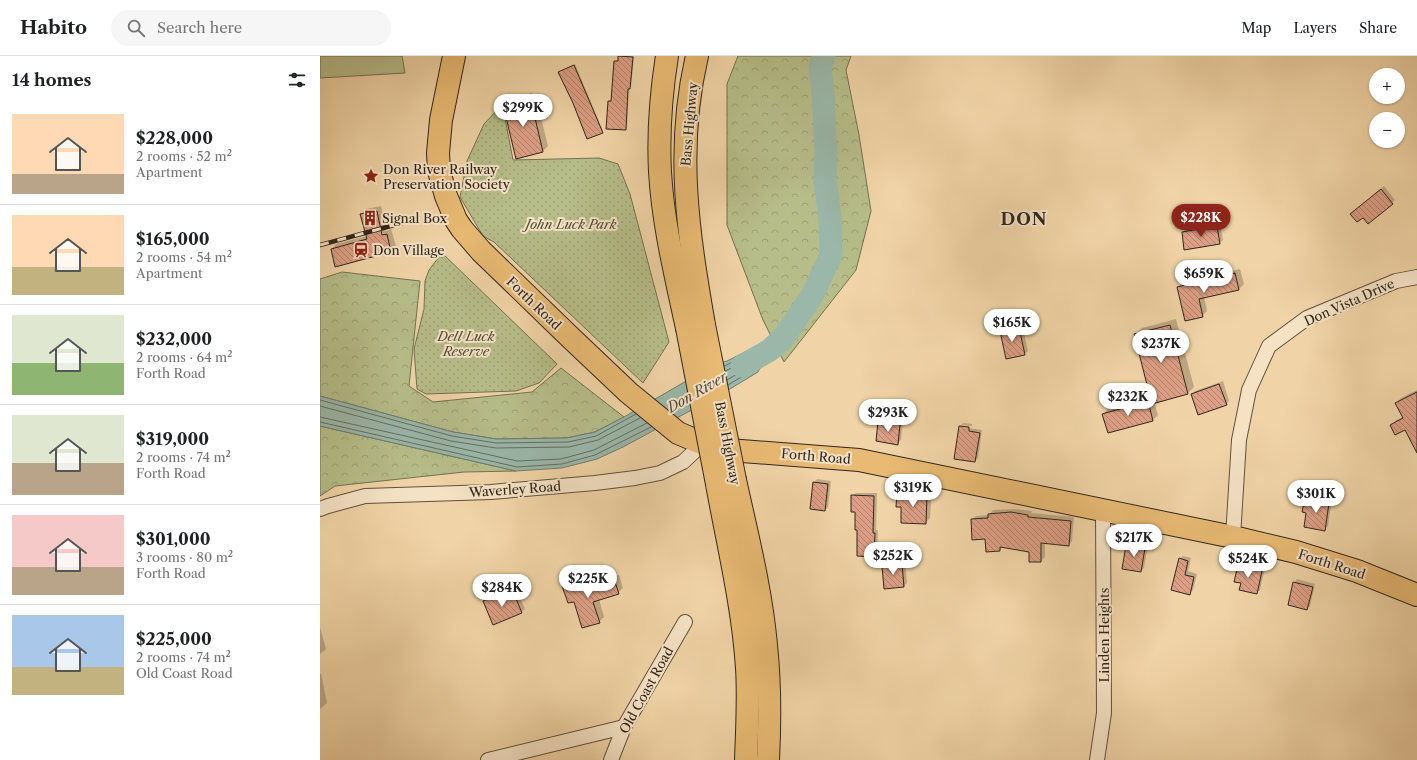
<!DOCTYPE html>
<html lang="en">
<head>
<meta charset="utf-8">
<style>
  body { margin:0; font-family:"Libre Caslon Text",serif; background:#f6f6f6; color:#202124; height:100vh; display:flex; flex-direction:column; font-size:15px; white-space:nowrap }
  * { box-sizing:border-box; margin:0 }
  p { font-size:13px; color:#757577 }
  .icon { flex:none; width:22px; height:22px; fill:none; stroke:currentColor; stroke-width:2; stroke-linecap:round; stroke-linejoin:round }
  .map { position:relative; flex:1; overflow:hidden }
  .sheet { display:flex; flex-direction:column; background:#fff; width:320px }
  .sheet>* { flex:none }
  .fabs { position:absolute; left:1049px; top:12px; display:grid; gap:8px }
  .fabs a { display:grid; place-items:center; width:36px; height:36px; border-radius:50%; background:#fff; box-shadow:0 1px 3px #0004; font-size:20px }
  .price { position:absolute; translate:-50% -34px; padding:0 9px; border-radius:14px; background:#fff; color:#222; font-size:13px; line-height:26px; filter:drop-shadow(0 1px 2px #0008) }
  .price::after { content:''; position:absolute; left:50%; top:24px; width:12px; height:9px; margin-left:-6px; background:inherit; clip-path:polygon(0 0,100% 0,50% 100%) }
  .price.on { background:#8f2418; color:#fff }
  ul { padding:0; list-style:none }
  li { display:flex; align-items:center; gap:12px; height:100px; padding:0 12px }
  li+li { border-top:1px solid #e0e0e0 }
  li span { display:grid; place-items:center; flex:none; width:112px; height:80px; border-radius:0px; color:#555 }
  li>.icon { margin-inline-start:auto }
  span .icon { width:48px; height:48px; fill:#fffc; stroke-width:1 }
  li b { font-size:17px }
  h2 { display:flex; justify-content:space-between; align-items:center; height:48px; padding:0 12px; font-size:17px }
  header { display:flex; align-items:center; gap:24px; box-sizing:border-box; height:56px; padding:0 20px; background:#fff; border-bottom:1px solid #e0e0e0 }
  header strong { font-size:19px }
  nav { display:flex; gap:22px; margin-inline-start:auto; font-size:14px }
  .search { width:280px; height:36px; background:#f6f6f6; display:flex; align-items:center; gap:10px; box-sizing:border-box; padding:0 14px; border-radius:22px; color:#757577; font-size:15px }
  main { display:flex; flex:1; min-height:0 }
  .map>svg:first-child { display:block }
  .green { fill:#b6bd89; stroke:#727253 }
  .forest { fill:url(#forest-crowns); stroke:#727253 }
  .park { fill:url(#park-dots); stroke:#727253 }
  .water { fill:#9ab7a9; stroke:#6f7d71 }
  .shadow { fill:#0003 }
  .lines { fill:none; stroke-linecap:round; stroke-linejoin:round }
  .shore { stroke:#646e63; stroke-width:1 }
  .river { stroke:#9ab7a9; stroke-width:23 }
  .building { fill:url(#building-back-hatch); stroke:#2f261d }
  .street-casing { stroke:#5f513f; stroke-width:16 }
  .primary-casing { stroke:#2f261d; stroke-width:24 }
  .highway-casing { stroke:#2f261d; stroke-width:24 }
  .street { stroke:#f5e2c5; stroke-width:14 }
  .primary { stroke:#e8ba73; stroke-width:22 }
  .highway { stroke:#e8ba73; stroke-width:22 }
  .rail-casing { stroke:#2f261d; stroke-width:4.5 }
  .rail { stroke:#f5e2c5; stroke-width:3; stroke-dasharray:9; stroke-linecap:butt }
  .highway-bridge-casing { stroke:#2f261d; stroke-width:24; stroke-linecap:butt }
  .highway-bridge { stroke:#e8ba73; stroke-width:22 }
  .labels { text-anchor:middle; stroke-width:4; stroke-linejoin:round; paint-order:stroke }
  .street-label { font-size:13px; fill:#2f261d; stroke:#f5e2c5 }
  .poi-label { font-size:13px; fill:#2f261d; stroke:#f5e2c5; text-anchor:start }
  .park-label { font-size:13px; font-style:italic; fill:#514c38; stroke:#f5e2c5 }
  .water-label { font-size:14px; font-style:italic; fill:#4a4a40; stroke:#f5e2c5 }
  .district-label { font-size:17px; font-weight:bold; letter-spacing:1px; fill:#2f261d; stroke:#f5e2c5 }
</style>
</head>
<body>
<header>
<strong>Habito</strong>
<div class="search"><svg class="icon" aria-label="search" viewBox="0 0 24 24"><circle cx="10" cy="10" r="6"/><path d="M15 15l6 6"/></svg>Search here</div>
<nav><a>Map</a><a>Layers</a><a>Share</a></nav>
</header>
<main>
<section class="sheet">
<h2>14 homes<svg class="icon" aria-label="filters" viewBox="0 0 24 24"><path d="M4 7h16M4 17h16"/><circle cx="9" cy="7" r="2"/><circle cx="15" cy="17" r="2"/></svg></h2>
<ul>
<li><span style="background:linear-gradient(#ffd9b3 75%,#b9a48a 0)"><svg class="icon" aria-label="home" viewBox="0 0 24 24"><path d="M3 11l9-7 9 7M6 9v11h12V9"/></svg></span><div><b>$228,000</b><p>2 rooms · 52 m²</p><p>Apartment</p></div></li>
<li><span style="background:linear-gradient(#ffd9b3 65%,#c2b280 0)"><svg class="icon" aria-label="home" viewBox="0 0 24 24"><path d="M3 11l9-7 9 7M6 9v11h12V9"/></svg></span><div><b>$165,000</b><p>2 rooms · 54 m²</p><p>Apartment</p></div></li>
<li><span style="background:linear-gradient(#dfe7d0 60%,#8fb573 0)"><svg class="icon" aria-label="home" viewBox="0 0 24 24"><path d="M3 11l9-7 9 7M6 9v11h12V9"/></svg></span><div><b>$232,000</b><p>2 rooms · 64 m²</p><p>Forth Road</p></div></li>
<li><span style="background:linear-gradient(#dfe7d0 60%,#b9a48a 0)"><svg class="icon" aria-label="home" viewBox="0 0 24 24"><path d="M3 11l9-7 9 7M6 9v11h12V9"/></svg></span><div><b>$319,000</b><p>2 rooms · 74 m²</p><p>Forth Road</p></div></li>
<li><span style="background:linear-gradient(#f6c9c9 65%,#b9a48a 0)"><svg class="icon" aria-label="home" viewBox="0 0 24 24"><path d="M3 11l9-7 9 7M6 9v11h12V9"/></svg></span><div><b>$301,000</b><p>3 rooms · 80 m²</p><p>Forth Road</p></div></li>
<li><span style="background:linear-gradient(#a9c7e8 65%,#c2b280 0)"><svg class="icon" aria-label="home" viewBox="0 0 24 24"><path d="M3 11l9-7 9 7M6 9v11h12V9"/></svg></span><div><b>$225,000</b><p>2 rooms · 74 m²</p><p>Old Coast Road</p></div></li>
</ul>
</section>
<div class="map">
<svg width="1097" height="704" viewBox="0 0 1097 704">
  <defs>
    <pattern id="forest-crowns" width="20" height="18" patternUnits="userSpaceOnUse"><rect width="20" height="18" fill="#b6bd89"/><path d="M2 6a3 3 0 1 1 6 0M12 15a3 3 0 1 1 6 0" fill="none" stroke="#9da276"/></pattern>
    <pattern id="park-dots" width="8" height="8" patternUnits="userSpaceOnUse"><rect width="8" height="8" fill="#b6bd89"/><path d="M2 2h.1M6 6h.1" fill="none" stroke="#9da276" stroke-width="1.8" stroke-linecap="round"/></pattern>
    <pattern id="building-back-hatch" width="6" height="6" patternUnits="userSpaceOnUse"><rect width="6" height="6" fill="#dd9f85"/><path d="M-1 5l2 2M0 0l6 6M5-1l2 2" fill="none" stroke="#b4816c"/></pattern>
  </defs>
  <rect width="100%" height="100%" fill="#f0d3a6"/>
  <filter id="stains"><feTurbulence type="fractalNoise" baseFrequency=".005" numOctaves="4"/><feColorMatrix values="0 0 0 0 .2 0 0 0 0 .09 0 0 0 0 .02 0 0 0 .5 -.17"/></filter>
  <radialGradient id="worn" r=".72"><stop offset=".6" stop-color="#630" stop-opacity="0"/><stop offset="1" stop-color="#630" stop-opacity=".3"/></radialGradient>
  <polygon class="green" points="0,0 82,0 85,17 0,22"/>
  <g class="forest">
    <polygon points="418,0 531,0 526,14 539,79 551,155 536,214 464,306 443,264 407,169 407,28"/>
    <polygon points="22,216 100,225 89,330 113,346 212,336 241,312 304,361 275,376 247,382 176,383 133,376 0,340 0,223"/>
    <polygon points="0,370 196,415 144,416 15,430 0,440"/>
  </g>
  <g class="park">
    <polygon points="179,52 183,52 193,104 279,102 298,108 310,138 349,286 323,327 174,186 163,180 140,141 147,105 164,68"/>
    <polygon points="122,197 237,308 219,327 196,335 106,338 97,333 94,293 104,253 105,225 109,214"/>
  </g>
  <polygon class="water" points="431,293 450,294 438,316 405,336 303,391 277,403 242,412 196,415 0,370 0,340 133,376 176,383 247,382 275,376 304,361 394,309 407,305"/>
  <g class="shadow">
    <polygon points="300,0 314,0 311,31 309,32 307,71 306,73 288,46 292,44 295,6 299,4"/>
    <polygon points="255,8 283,75 282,76 254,46 239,16"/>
    <polygon points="212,37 213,42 216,41 228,90 223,95 185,53 188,50 187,47 192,42"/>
    <polygon points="1064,130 1075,144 1048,167 1043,161 1035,155"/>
    <polygon points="61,150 66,175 71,173 76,190 71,195 16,210 12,193 16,188 47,180 41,158 46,153"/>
    <polygon points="900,167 903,184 900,187 865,193 863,176 866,173"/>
    <polygon points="920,213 924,228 919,233 884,241 887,255 882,260 859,231 864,226"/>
    <polygon points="856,263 874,331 867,338 834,346 838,359 833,364 783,358 788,353 831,341 815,279 822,272"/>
    <polygon points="702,268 708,295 704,298 681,275 684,272"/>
    <polygon points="903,325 909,345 906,348 872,338 875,335"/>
    <polygon points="1097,334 1097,380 1086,373 1071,369 1076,364 1083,361 1076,347 1081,342"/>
    <polygon points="563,362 583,365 581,384 577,388 559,365"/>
    <polygon points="643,367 652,368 652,370 641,369 641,371 662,374 658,402 655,405 635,402 640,370"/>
    <polygon points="497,423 511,425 508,451 505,454 494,427"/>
    <polygon points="583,431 612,433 610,462 605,467 582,450 578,437"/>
    <polygon points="536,437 557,437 556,474 558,474 557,496 554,500 538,499 538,473 532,440"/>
    <polygon points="989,439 1012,443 1008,470 1004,474 987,456 986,443"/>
    <polygon points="695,453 712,455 711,457 754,461 752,485 748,489 725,486 725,501 721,505 710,495 683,491 679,494 666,482 652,464 656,460 669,459 673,454"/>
    <polygon points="810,486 828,489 824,512 821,515 807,489"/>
    <polygon points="863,500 871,502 868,515 877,518 873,534 870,537 860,503"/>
    <polygon points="585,505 587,527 584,530 563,510 566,507"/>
    <polygon points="922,507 945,512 940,534 936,537 922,527 919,510"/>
    <polygon points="260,518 264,530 299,519 303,532 298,537 279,543 284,561 279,566 254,544 242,527 248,522"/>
    <polygon points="977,523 995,528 990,550 987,553 974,527"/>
    <polygon points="197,535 205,553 201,556 164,545 167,542 180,537 182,542"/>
    <polygon points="0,571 6,593 0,598"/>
    <polygon points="1,617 7,647 0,653 0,618"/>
  </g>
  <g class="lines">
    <g class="shore">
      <path d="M404,310C416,306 430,292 442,299L435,313L408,329"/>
      <polyline points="405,315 431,303 434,304 431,310 407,324"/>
      <polyline points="0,344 132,380 176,387 248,386 276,380 316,358"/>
      <polyline points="0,350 131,385 176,392 249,391 278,384 320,362"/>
      <polyline points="0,361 197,405 241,403 274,394 327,367"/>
      <polyline points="0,366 197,411 242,408 275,399 331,371"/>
    </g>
    <polyline class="river" points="422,310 450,294 464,281 493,238 511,199 510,164 505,124 506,95 503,37 500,11 504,0"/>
  </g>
  <g class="building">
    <polygon points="298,0 313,1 310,33 308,33 306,74 286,73 288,45 291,45 294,5 298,5"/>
    <polygon points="254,9 283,77 267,83 253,47 238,16"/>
    <polygon points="207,41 208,46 211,45 223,96 196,103 184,53 187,52 186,46"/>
    <polygon points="1061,133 1073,148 1048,168 1043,162 1037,166 1030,158"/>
    <polygon points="57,155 62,179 67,178 71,196 15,211 11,193 47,183 40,158"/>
    <polygon points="897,170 900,188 864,194 862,176"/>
    <polygon points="915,217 919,234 879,243 883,261 865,265 857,231"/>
    <polygon points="850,269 868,338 832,348 814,278"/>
    <polygon points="699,271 705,299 686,303 680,275"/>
    <polygon points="899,328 907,349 878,359 871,338"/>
    <polygon points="1097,336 1097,397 1085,374 1075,379 1070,369 1083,362 1075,347"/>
    <polygon points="828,345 833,365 788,377 782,358"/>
    <polygon points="558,365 580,368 578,389 556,385"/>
    <polygon points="639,370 649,371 649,375 660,377 655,406 634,403"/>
    <polygon points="493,426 508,428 505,455 490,453"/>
    <polygon points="577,436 607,438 606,468 581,467 581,451 576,451"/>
    <polygon points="531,439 554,440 553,477 555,477 554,501 537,500 537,474 535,474 535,456 531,456"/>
    <polygon points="985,442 1009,447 1005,475 984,471 986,457 982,456"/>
    <polygon points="691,456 708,459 708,461 751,465 749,490 721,487 721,506 709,506 709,496 680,491 680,495 666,496 665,483 652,484 651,463 668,462 668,458"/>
    <polygon points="806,489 825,492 821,516 802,513"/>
    <polygon points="859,502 868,505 865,519 874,521 870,539 851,534"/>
    <polygon points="582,508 584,531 564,533 562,510"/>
    <polygon points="918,509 942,515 937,538 919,534 921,527 914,526"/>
    <polygon points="255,522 259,534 294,523 299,538 273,546 280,567 262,572 254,546 248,547 241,527"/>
    <polygon points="973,526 993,531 987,554 968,549"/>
    <polygon points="194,538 202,557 173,569 163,545 177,539 179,544"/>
  </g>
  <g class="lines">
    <g class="street-casing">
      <g id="street">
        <polyline points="0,453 8,450 45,440 171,436 275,427 315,422 340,417 363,406 377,393 379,385"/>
        <polyline points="913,481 919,384 929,334 949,290 987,262 1076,225 1097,221"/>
        <polyline points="168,704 304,671"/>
        <polyline points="291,704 304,671 365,566"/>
        <polyline points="777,704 784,657 783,454"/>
      </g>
    </g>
    <g class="primary-casing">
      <polyline id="primary" points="134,0 121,64 118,97 119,115 126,140 136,164 142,173 161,195 252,283 309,337 358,377 396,393 539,404 913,481 976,496 1037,515 1097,539"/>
    </g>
    <g class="highway-casing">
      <g id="highway">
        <path d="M347,0C341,38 338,77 340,116C343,168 356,221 367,272"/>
        <path d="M377,0C355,94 368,176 384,269"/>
        <path d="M415,424C427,479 441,533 446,589C450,627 450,665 448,704"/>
        <path d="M397,428C408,489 423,550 427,612C429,643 427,673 426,704"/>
      </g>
    </g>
    <use href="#street" class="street"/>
    <use href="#primary" class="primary"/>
    <use href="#highway" class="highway"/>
    <g class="rail-casing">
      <polyline id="rail" points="0,189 93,164"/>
    </g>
    <use href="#rail" class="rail"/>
    <g class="highway-bridge-casing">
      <g id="highway-bridge">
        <polyline points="384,269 415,424"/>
        <polyline points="367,272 397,428"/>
      </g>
    </g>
    <use href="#highway-bridge" class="highway-bridge"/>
  </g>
  <defs>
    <g id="sight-bare" transform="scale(1.2)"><path d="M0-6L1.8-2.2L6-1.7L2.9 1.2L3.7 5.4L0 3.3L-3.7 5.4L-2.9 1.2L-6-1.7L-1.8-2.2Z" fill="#8f2418" stroke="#f5e2c5" stroke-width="2.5" paint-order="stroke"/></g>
    <g id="building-bare" transform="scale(1.2)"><path d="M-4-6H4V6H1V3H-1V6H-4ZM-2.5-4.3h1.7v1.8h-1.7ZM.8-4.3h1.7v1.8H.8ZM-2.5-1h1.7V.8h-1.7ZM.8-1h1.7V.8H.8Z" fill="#8f2418" stroke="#f5e2c5" stroke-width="2.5" paint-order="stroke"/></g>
    <g id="station-bare" transform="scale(1.2)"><path d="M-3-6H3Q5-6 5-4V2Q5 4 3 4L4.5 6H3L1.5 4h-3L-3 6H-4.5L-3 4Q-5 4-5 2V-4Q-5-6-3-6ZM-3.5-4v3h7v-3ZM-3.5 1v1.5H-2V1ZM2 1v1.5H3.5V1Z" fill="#8f2418" stroke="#f5e2c5" stroke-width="2.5" paint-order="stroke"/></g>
  </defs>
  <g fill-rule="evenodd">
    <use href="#sight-bare" x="51" y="120"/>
    <use href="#building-bare" x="50" y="162"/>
    <use href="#station-bare" x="41" y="194"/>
  </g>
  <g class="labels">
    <g class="street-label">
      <text transform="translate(369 68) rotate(-85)" y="5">Bass Highway</text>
      <text transform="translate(1029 246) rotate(-24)" y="5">Don Vista Drive</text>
      <text transform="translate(214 247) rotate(44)" y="5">Forth Road</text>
      <text transform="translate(408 387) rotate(79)" y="5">Bass Highway</text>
      <text transform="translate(496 400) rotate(5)" y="5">Forth Road</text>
      <text transform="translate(195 433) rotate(-4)" y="5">Waverley Road</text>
      <text transform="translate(1012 508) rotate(18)" y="5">Forth Road</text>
      <text transform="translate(784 579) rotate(-90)" y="5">Linden Heights</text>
      <text transform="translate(326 634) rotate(-61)" y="5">Old Coast Road</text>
    </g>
    <g class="poi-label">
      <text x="63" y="118">Don River Railway<tspan x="63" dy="15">Preservation Society</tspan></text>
      <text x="62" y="167">Signal Box</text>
      <text x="53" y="199">Don Village</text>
    </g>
    <g class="park-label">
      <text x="251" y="173">John Luck Park</text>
      <text x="146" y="285">Dell Luck<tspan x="146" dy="15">Reserve</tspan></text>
    </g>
    <g class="water-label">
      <text transform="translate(377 336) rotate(-30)" y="5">Don River</text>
    </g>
    <g class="district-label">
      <text x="704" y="169">DON</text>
    </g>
  </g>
  <rect width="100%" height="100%" filter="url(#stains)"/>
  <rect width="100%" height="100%" fill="url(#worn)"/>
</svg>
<div class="fabs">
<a>+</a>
<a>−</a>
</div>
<b class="price" style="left:203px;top:72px">$299K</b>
<b class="price on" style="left:881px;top:182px">$228K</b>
<b class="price" style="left:884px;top:238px">$659K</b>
<b class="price" style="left:692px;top:287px">$165K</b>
<b class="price" style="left:841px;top:308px">$237K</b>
<b class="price" style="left:808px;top:361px">$232K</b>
<b class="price" style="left:568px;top:377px">$293K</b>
<b class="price" style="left:593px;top:452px">$319K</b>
<b class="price" style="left:996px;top:458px">$301K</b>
<b class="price" style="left:814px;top:502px">$217K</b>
<b class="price" style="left:573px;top:520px">$252K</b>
<b class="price" style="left:928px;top:523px">$524K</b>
<b class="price" style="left:268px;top:543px">$225K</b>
<b class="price" style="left:182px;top:552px">$284K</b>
</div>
</main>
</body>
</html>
